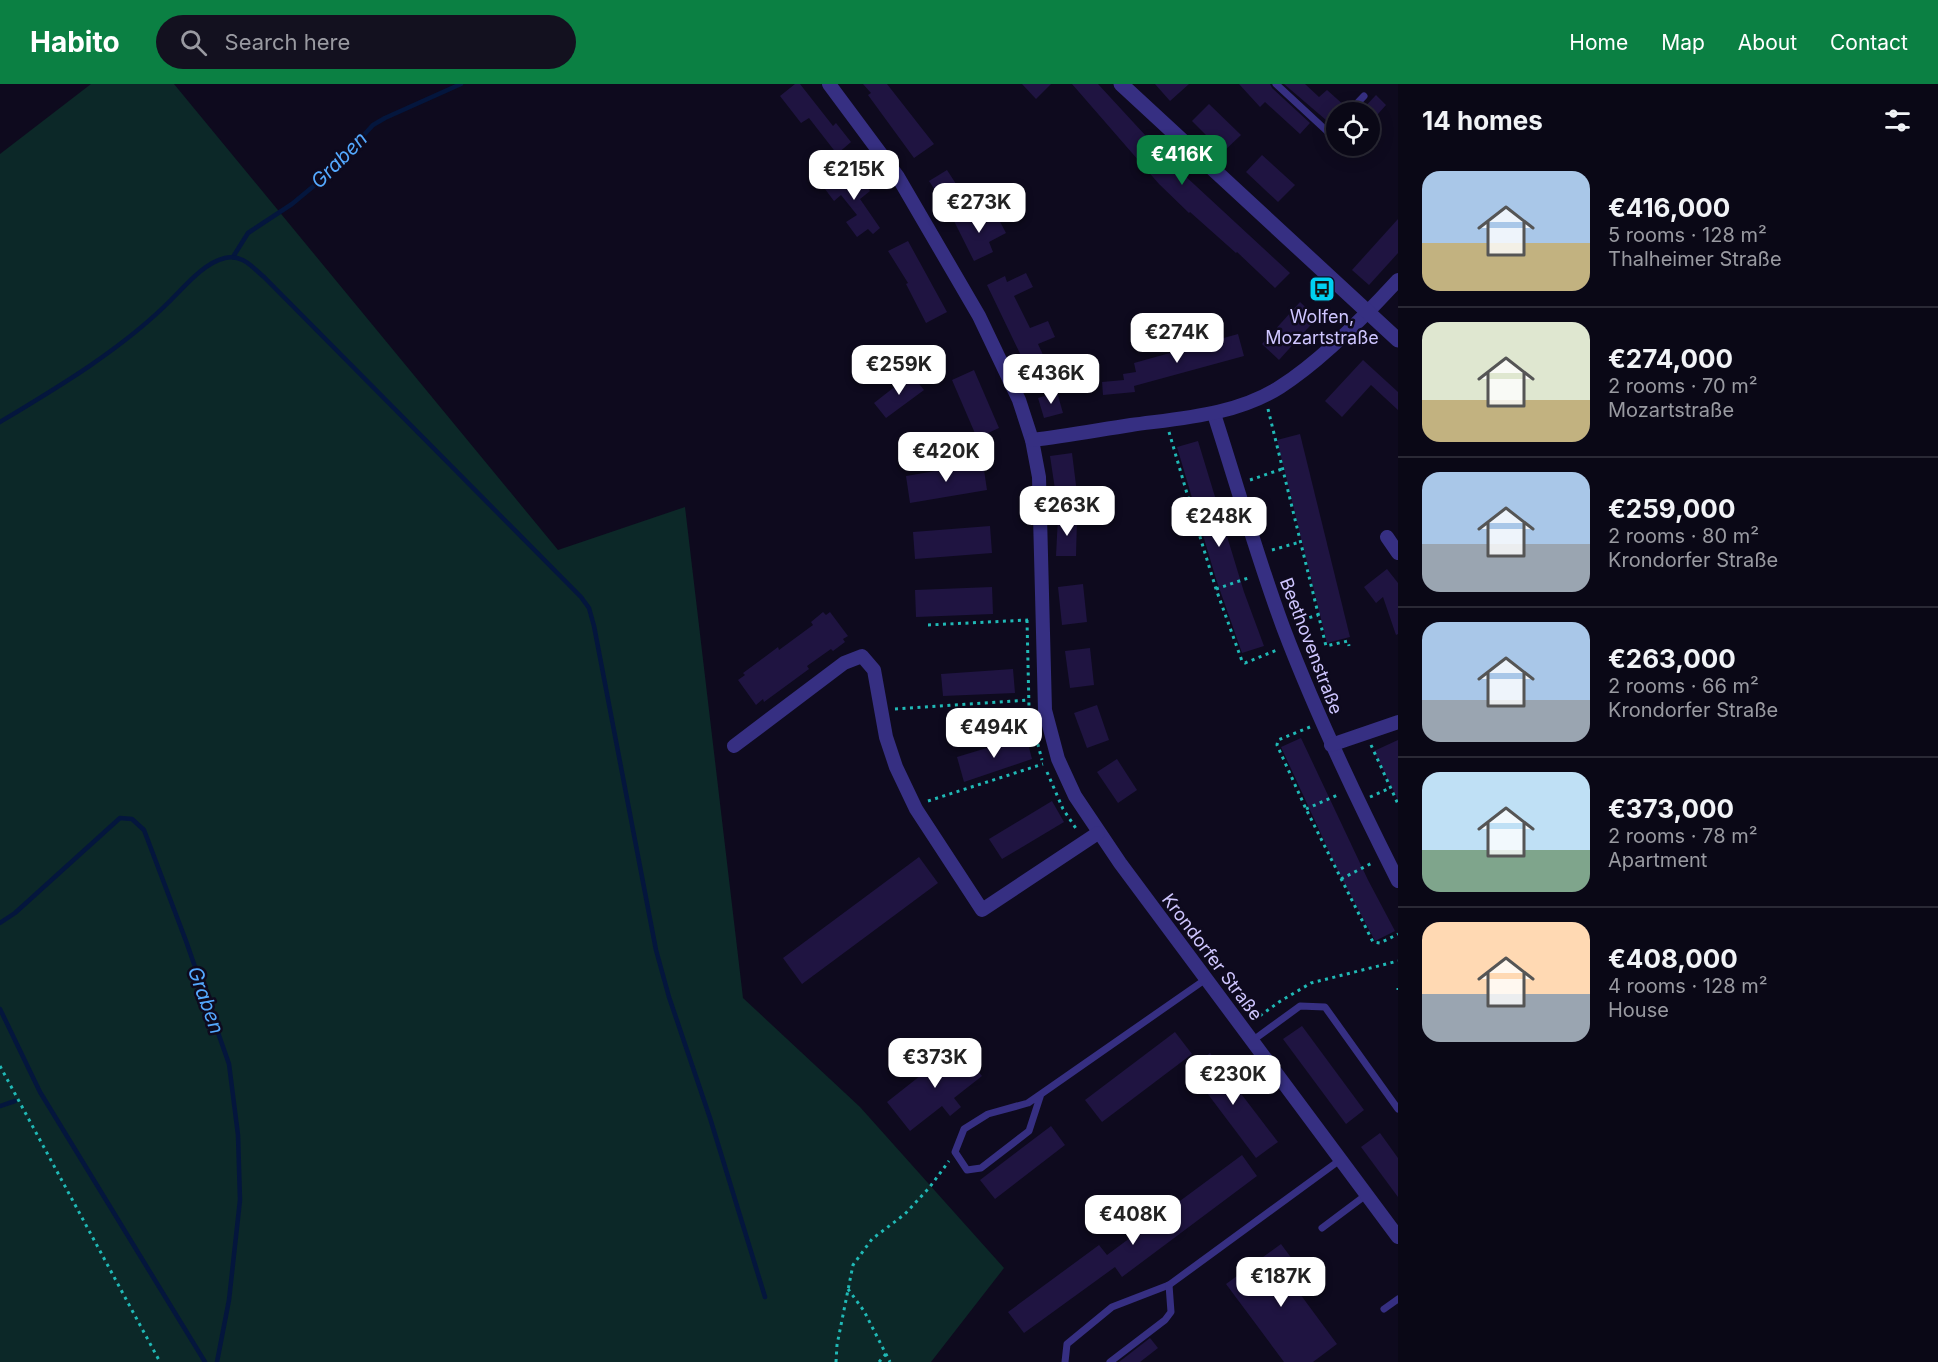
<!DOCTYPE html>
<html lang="en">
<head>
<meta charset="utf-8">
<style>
  body { margin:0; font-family:Inter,sans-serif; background:#13111f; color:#f1f3f6; height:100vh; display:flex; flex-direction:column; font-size:22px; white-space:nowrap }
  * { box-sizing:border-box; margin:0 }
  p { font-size:20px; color:#999aa1 }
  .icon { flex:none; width:33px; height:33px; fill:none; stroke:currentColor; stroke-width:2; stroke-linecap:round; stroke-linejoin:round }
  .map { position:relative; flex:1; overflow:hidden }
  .sheet { display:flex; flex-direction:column; background:#0a0816; width:540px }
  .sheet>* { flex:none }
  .fabs { position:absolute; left:1326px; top:18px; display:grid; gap:12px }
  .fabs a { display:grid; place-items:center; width:54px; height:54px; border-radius:50%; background:#0a0816; box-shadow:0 3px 15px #0003,0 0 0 2px #2a2935; font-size:30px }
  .price { position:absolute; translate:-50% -51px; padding:0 14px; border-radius:12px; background:#fff; color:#222; font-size:20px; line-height:39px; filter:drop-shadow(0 2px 3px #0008) }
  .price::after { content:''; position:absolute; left:50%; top:36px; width:18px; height:14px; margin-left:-9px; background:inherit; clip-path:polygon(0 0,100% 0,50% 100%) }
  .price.current { background:#0b8043; color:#fff }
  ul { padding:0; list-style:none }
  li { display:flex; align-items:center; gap:18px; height:150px; padding:0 24px }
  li+li { border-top:2px solid #2a2935 }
  li span { display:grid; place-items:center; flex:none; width:168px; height:120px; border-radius:18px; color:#555 }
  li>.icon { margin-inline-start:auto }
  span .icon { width:72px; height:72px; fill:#fffc; stroke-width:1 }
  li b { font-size:26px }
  h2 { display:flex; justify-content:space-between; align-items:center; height:72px; padding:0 24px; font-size:26px }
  header { display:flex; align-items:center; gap:36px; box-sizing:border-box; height:84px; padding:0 30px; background:#0b8043; color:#fff }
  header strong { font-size:28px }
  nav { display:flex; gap:33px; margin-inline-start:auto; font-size:21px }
  .search { width:420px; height:54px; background:#13111f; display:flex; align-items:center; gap:15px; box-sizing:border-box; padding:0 21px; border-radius:33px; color:#999aa1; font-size:22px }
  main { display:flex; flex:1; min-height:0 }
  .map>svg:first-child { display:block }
  .green { fill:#0c2828 }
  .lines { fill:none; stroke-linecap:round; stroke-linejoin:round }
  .stream { stroke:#04163d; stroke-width:4.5 }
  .building { fill:#1f1441 }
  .path { stroke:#20b9b6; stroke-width:3; stroke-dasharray:3 4.5; stroke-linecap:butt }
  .service { stroke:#362f82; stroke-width:7 }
  .minor { stroke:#362f82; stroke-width:14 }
  .tertiary { stroke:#362f82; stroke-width:15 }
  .labels { text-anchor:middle; stroke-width:5; stroke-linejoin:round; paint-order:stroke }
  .poi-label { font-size:18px; fill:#cfc6ff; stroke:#0e0a1e }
  .street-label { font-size:18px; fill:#cfc6ff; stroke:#0e0a1e }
  .water-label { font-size:20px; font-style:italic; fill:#54a9ff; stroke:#0e0a1e }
</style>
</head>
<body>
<header>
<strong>Habito</strong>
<div class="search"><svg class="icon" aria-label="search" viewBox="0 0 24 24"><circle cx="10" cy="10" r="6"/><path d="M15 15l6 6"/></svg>Search here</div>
<nav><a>Home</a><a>Map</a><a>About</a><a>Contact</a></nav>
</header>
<main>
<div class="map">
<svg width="1398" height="1278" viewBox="0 0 1398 1278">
  <rect width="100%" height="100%" fill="#0e0a1e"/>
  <polygon class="green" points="91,0 174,0 558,466 685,423 743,914 860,1023 1004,1184 931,1278 0,1278 0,70"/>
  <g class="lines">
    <g class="stream">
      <polyline points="233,173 248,149 292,120 327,91 373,41 385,34 461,0"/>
      <path d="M0,338C60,302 122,265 171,216C186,201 204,179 225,174C242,170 252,183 264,193L581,513L589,524L594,542L656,866L669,913L710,1034L765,1213"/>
      <polyline points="0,839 15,829 120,734 132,735 144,746 186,857 229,980 238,1051 240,1116 229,1216 217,1278"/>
      <polyline points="0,925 40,1008 205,1278"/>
      <polyline points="0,1022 15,1017"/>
    </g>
  </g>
  <g class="building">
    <polygon points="795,0 800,0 833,42 836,39 851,58 837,70 809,34 801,39 780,12"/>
    <polygon points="863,0 887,0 934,60 914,74 868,11 871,9"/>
    <polygon points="1022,0 1051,0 1036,15"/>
    <polygon points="1072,0 1098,0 1169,77 1290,189 1275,204 1237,168 1236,169 1190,128 1189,129 1159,100"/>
    <polygon points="1155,0 1189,0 1170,17"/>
    <polygon points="1239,0 1270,0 1272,4 1310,39 1300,50 1265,18 1260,23"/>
    <polygon points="1284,0 1305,0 1319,13 1327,6 1346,23 1344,28 1333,28 1326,36"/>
    <polygon points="1376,11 1386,21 1370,39 1370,28 1360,28"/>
    <polygon points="1209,20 1241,51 1223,68 1192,37"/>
    <polygon points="1262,71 1295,101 1278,118 1246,88"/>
    <polygon points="852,83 870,107 860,115 880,144 873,150 868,145 857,153 846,138 857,131 841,111 834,117 825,105"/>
    <polygon points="947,86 960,106 942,117 929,97"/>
    <polygon points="973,126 980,141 997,132 1006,149 989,158 993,168 974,177 953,135"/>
    <polygon points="1398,135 1398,169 1369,201 1352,186"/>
    <polygon points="908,157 947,228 926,239 906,200 908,199 888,167"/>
    <polygon points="1026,189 1033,203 1014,212 1030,244 1048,237 1055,253 1038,260 1044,273 1026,282 987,201 1005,192 1007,198"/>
    <polygon points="1300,218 1317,234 1279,276 1262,260"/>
    <polygon points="1238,250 1244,272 1134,302 1135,308 1103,311 1102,298 1124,296 1123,290 1136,288 1134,279"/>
    <polygon points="1363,276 1398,308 1398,326 1371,301 1342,333 1325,317"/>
    <polygon points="974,286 999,344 977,354 952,296"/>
    <polygon points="911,290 924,306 886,334 874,319"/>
    <polygon points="1057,308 1063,329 1044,334 1038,314"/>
    <polygon points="1300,350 1350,553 1327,559 1277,356"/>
    <polygon points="1198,357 1244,508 1264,562 1242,569 1216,495 1177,363"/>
    <polygon points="1072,369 1077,409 1056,412 1050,372"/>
    <polygon points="983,379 987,406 910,419 906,392"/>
    <polygon points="1058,433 1077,434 1076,472 1056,472"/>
    <polygon points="990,442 992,469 915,475 913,448"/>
    <polygon points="1387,485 1398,499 1398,550 1396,551 1383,513 1376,519 1364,503"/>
    <polygon points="1083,500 1087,538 1062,541 1058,503"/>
    <polygon points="992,503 993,530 916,533 915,506"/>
    <polygon points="823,528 826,531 830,528 848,552 843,555 845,558 833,567 831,565 807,582 809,585 764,618 763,615 756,621 738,596 745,591 743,589 766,572 778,563 779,566 813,541 811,538"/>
    <polygon points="1090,564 1094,601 1070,604 1065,567"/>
    <polygon points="1013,585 1015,609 943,612 941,590"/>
    <polygon points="1097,621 1109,656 1087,664 1074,629"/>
    <polygon points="1026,652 1032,675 964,698 957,673"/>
    <polygon points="1301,654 1368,796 1395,847 1375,857 1338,787 1281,663"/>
    <polygon points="1398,656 1398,716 1374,667"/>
    <polygon points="1117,675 1137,706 1118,719 1097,688"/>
    <polygon points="1052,717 1064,738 1002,775 989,755"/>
    <polygon points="919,773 938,799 802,900 783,874"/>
    <polygon points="1302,942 1364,1026 1346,1040 1283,955"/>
    <polygon points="1175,948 1192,970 1102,1038 1085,1016"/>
    <polygon points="958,962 982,992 954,1014 961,1023 950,1032 942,1022 910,1047 887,1018"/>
    <polygon points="1210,969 1278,1058 1256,1074 1189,985"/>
    <polygon points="1051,1042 1065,1061 995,1115 980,1096"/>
    <polygon points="1380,1049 1398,1074 1398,1113 1361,1063"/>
    <polygon points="1242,1071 1257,1092 1122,1193 1115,1183 1024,1249 1008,1228 1099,1161 1107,1171"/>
    <polygon points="1281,1160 1301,1187 1289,1195 1337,1260 1313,1278 1284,1278 1226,1200"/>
    <polygon points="1150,1254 1158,1264 1140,1278 1119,1278"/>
  </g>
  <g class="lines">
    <g class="path">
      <polyline points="1268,325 1326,562 1348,557 1349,562"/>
      <polyline points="1169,348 1193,430"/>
      <polyline points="1250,396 1282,385"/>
      <polyline points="1228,419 1193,430 1216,505 1242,577 1245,579 1277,566"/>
      <polyline points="1272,466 1300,458"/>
      <polyline points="1216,505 1251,493"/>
      <polyline points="1027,536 1029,624"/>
      <polyline points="1295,538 1318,531"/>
      <polyline points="928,541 1028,536"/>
      <polyline points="895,625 1028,616"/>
      <polyline points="1030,631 1042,676"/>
      <polyline points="1310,643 1278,656 1277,661 1306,725 1373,858 1380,859 1398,850"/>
      <polyline points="1371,661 1398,720"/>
      <polyline points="1047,688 1063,725 1077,746"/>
      <polyline points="1370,713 1390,704"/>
      <polyline points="928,717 1043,680"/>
      <polyline points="1306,725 1340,710"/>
      <polyline points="1341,795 1374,778"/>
      <polyline points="1398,904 1398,906"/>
      <polyline points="1254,936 1279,918 1311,899 1398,877"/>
      <polyline points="0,982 160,1278"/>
      <polyline points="848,1205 864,1227 890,1278"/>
      <polyline points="836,1278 837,1261 853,1181 872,1155 905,1130 929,1104 949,1077"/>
      <polyline points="879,1278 886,1270"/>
    </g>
    <g class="service">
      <polyline points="1276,0 1329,49 1336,42"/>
      <polyline points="1349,28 1364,12"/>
      <polyline points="1252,957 1300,922 1325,923 1398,1025"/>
      <polyline points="1041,1010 1029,1047 981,1084 967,1086 955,1068 964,1045 988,1030 1028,1019 1041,1010 1206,895"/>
      <polyline points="1322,1144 1366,1111"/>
      <polyline points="1384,1225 1398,1215"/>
      <polyline points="1065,1278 1067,1260 1112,1223 1169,1201 1340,1076"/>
      <polyline points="1110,1278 1165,1236 1171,1228 1169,1201"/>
    </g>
    <g class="minor">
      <polyline points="829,0 898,93 979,232 1019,316 1032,356 1039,393 1045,626 1058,675 1075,712 1120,779 1398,1153"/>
      <path d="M1214,330C1237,401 1257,473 1283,543C1316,630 1356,714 1398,797"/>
      <path d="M1032,356C1065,352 1098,346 1131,341C1182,334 1236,331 1280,303C1321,277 1365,232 1398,196"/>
      <polyline points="1387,453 1398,469"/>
      <polyline points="1331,661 1398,638"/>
      <polyline points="734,662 844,579 862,572 874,586 886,653 896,683 916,725 982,826 1098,749"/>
    </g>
    <polyline class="tertiary" points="1121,0 1398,256"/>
  </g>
  <defs>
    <g id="bus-square" transform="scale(1.35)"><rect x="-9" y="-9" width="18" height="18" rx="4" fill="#00d0f1" stroke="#0e0a1e"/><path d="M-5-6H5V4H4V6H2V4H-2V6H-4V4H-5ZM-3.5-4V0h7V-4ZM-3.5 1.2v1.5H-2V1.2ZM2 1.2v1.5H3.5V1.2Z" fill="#111"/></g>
  </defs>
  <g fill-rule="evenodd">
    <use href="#bus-square" x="1322" y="205"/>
  </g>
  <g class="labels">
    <g class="poi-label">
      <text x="1322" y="239">Wolfen,<tspan x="1322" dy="21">Mozartstraße</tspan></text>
    </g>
    <g class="street-label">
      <text transform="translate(1311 562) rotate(69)" y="6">Beethovenstraße</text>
      <text transform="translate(1212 873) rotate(53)" y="6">Krondorfer Straße</text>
    </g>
    <g class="water-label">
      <text transform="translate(339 76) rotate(-45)" y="7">Graben</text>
      <text transform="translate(206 916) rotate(70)" y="7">Graben</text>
    </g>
  </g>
</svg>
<div class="fabs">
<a><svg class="icon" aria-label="locate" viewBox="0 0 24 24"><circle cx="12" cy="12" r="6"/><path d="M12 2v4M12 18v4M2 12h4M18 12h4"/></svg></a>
</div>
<b class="price current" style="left:1182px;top:102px">€416K</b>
<b class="price" style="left:854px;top:117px">€215K</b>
<b class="price" style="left:979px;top:150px">€273K</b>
<b class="price" style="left:1177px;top:280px">€274K</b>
<b class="price" style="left:899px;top:312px">€259K</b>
<b class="price" style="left:1051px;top:321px">€436K</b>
<b class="price" style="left:946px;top:399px">€420K</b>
<b class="price" style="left:1067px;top:453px">€263K</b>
<b class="price" style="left:1219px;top:464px">€248K</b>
<b class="price" style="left:994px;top:675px">€494K</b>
<b class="price" style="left:935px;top:1005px">€373K</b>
<b class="price" style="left:1233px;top:1022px">€230K</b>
<b class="price" style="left:1133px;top:1162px">€408K</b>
<b class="price" style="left:1281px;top:1224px">€187K</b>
</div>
<section class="sheet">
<h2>14 homes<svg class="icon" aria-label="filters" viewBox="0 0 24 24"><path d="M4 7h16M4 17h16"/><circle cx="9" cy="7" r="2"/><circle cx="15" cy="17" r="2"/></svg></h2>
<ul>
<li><span style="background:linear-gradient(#a9c7e8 60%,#c2b280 0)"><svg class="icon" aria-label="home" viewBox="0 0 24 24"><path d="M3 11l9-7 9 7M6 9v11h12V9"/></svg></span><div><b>€416,000</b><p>5 rooms · 128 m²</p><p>Thalheimer Straße</p></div></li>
<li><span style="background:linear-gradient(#dfe7d0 65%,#c2b280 0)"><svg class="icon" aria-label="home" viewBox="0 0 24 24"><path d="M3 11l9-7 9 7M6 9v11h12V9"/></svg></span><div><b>€274,000</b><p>2 rooms · 70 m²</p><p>Mozartstraße</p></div></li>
<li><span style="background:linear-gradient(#a9c7e8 60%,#9aa5b1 0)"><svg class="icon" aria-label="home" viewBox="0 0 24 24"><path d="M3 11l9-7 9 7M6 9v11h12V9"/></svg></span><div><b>€259,000</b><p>2 rooms · 80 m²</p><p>Krondorfer Straße</p></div></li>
<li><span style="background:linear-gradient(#a9c7e8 65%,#9aa5b1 0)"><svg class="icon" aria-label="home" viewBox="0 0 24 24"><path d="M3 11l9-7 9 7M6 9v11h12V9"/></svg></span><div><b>€263,000</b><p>2 rooms · 66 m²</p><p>Krondorfer Straße</p></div></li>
<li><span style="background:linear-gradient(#bfe0f5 65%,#7fa58c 0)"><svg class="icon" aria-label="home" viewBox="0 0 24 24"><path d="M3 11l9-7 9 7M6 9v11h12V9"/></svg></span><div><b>€373,000</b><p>2 rooms · 78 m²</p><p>Apartment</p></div></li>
<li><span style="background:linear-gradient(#ffd9b3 60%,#9aa5b1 0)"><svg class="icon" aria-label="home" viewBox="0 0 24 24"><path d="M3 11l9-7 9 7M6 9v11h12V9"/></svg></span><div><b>€408,000</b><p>4 rooms · 128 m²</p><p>House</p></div></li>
</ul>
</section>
</main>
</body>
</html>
